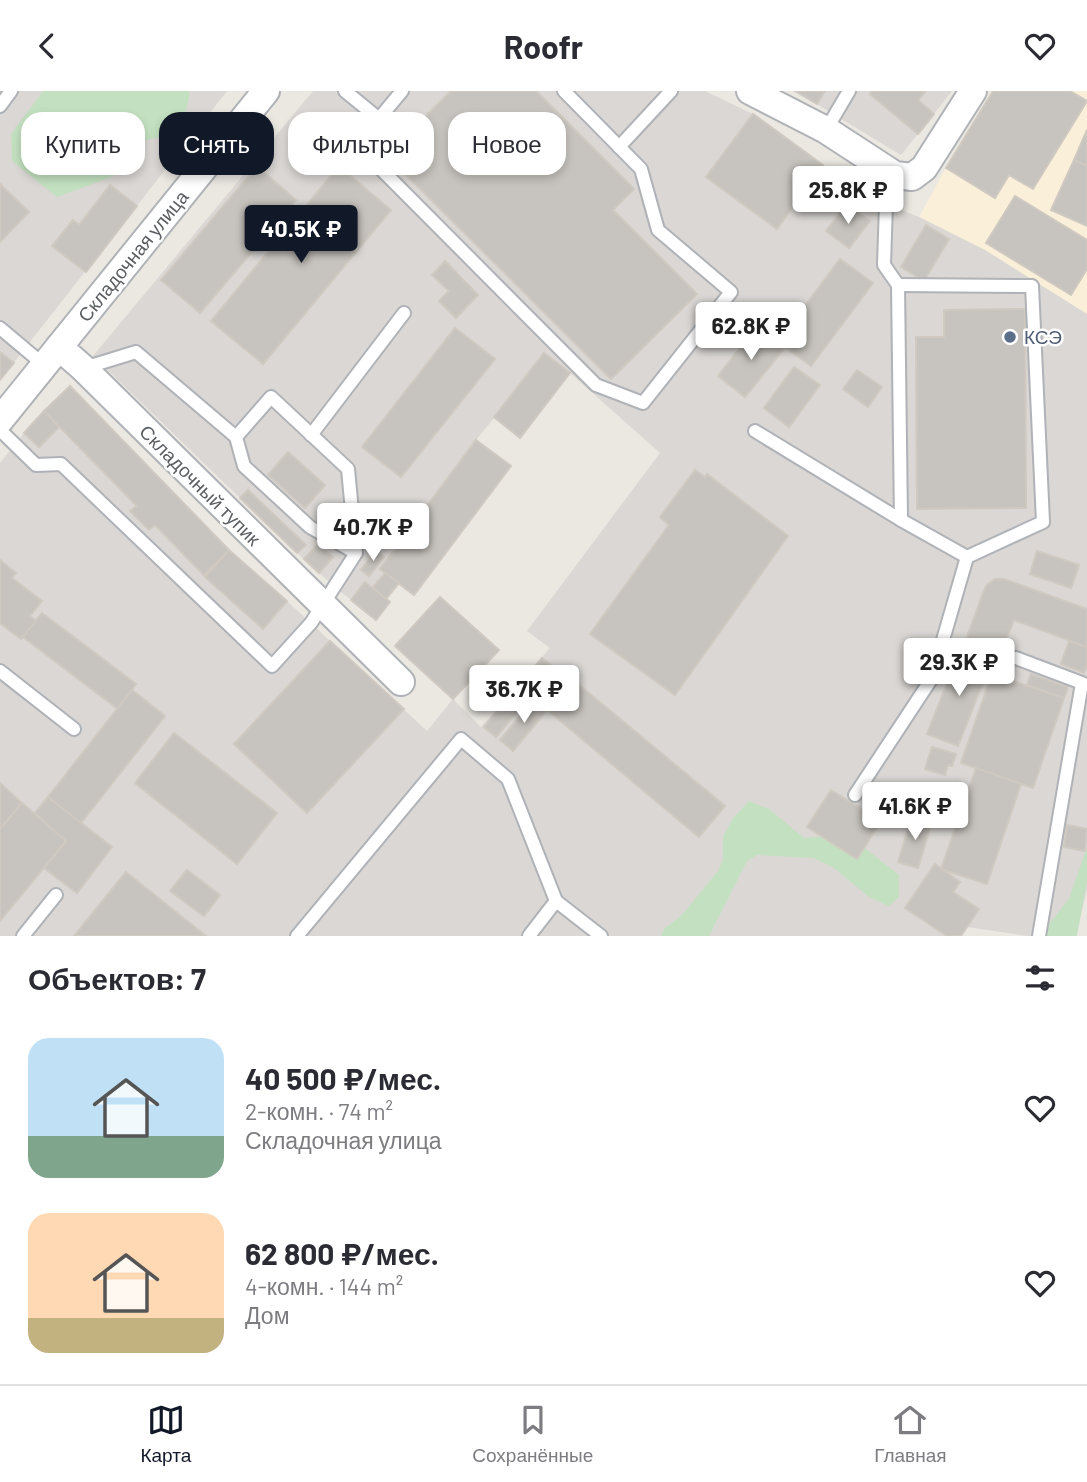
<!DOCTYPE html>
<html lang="ru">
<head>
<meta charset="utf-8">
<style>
  body { margin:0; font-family:Barlow,sans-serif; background:#f2f2f3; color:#2b2b33; height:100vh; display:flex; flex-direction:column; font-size:26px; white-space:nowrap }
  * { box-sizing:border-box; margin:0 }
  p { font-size:23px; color:#7c7c81 }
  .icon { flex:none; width:38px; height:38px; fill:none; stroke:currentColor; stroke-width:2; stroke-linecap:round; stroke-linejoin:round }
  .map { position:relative; height:845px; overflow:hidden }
  .sheet { display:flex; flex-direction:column; background:#fff; flex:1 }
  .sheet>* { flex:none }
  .hud { position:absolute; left:21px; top:21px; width:700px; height:63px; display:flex; gap:14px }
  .price { position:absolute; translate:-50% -60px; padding:0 16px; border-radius:7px; background:#fff; color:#222; font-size:23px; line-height:46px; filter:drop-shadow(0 2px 4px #0008) }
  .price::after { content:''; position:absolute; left:50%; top:42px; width:21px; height:16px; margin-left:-10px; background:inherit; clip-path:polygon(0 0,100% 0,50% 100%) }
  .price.on { background:#111827; color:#fff }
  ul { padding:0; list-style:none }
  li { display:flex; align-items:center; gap:21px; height:175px; padding:0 28px }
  li span { display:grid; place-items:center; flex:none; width:196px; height:140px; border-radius:21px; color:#555 }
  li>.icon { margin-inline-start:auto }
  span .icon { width:84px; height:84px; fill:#fffc; stroke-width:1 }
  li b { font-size:30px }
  h2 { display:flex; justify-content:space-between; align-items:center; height:84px; padding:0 28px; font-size:30px }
  .chip { padding:0 24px; border-radius:21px; background:#fff; box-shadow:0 4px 10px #0003; font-size:24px; line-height:63px }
  .chip.on { background:#111827; color:#fff }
  header { display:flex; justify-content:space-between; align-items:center; height:91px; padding:0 28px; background:#fff; font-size:32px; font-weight:700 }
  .menu { display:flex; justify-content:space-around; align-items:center; height:98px; border-top:2px solid #e1e1e2; background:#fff; font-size:19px; color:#7c7c81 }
  .menu a { display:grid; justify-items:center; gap:4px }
  .menu .on { color:#111827 }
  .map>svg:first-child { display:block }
  .commercial { fill:#faefd8 }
  .industrial { fill:#dad7d4 }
  .green { fill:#c3e1c0 }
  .building { fill:#c7c3be; stroke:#cfc9c1; stroke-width:2 }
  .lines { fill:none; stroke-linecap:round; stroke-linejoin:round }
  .lane-casing { stroke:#afb2b6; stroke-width:16 }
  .street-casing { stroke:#afb2b6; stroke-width:30 }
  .lane { stroke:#fff; stroke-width:12 }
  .street { stroke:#fff; stroke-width:26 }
  .service-dot { fill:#5c6f8a; stroke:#fff; stroke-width:2.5 }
  .labels { text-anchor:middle; stroke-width:5; stroke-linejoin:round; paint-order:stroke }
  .street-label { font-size:19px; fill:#5a5e61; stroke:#fff }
  .service-label { font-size:19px; fill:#4e5e75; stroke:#fff; text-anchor:start }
</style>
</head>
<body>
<header><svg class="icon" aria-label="back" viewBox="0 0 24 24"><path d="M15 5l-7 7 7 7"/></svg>Roofr<svg class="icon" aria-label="heart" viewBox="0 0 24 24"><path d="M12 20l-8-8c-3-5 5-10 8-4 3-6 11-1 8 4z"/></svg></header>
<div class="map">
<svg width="1087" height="845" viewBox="0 0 1087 845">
  <rect width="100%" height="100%" fill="#ebe8e2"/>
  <polygon class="commercial" points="993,0 1087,0 1087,223 985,160 919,126 946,77"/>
  <g class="industrial">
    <polygon points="0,0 227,0 0,289"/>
    <polygon points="313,0 705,0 753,23 823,74 856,101 919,126 985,159 1087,223 1087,798 1076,845 1028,845 967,836 961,845 0,845 0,372 24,342 70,295 229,459 287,510 427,640 453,608 481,636 550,557 527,540 660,362 570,282 520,347 494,327 476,349 511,375 414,504 398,492 386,507 390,511 376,529 335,496 297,462 93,265"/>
    <polygon points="795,0 952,0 901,64"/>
  </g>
  <g class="green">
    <polygon points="43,0 189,0 189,8 179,43 139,50 114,85 57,106 12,70 11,43"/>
    <polygon points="749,710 769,718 804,747 848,744 899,784 899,806 889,815 869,806 834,777 814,767 757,764 747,770 709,845 661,845 664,838 682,824 718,780 723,769 723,746 733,727"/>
    <polygon points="1087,756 1087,789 1077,845 1046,845 1046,837 1069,808"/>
  </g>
  <g class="building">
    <polygon points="451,0 536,0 634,98 613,119 697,203 611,288 386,64"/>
    <polygon points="795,0 825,0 817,13"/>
    <polygon points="872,0 926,0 918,9 934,23 918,43 870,3"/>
    <polygon points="993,0 1070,0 1087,10 1033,98 1009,84 995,107 946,77"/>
    <polygon points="753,23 823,74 777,138 706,86"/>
    <polygon points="1087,39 1087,75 1074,69"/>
    <polygon points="1074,69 1087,75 1087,135 1051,119"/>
    <polygon points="257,75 296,109 200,222 161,189"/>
    <polygon points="339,75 391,119 263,273 211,230"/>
    <polygon points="0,93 29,121 0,151"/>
    <polygon points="110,94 137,115 86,181 52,155 73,129 79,134"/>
    <polygon points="1015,105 1087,149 1087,178 1071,204 986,152"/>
    <polygon points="847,113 870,130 849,157 826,140"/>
    <polygon points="926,134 949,148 924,190 901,176"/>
    <polygon points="840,168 873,192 811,275 778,251"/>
    <polygon points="445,170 478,204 456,227 439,210 449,200 432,184"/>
    <polygon points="1025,218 1026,417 917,418 916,246 944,246 944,219"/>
    <polygon points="756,236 784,258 745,306 718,285"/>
    <polygon points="455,237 495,268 401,386 362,356"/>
    <polygon points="0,261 14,272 0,289"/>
    <polygon points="544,262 570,282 520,347 494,326"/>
    <polygon points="794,276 820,294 789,336 764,317"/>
    <polygon points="857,279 882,296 868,316 843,298"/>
    <polygon points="70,295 229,459 204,484 155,434 149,439 130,420 137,415 44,320"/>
    <polygon points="44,320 59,336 39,356 24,342"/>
    <polygon points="476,349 511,375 414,504 380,478"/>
    <polygon points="288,361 325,394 305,417 268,384"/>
    <polygon points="695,379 705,386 707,383 788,445 675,604 590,543 669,434 660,426"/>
    <polygon points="248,399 306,454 297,462 240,407"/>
    <polygon points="318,453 333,466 319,482 304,468"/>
    <polygon points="229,459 287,510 263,538 205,486"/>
    <polygon points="376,459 384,466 369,485 361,479"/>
    <polygon points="1037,460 1079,474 1071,497 1030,483"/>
    <polygon points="0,469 16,482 12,487 42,510 30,525 36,530 21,548 0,532"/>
    <polygon points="385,482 399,492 386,508 372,497"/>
    <polygon points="995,488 1004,488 1087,518 1087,556 1014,529 997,573 962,560 983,502 987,494"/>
    <polygon points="365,491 390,511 376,529 351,509"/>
    <polygon points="440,506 499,559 453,608 395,555"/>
    <polygon points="42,522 136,593 118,618 23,546"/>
    <polygon points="330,550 404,618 307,722 234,653"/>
    <polygon points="1069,550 1087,556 1087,575 1084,582 1061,573"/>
    <polygon points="960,559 991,571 958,655 927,643"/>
    <polygon points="542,567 554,577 496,646 484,636"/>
    <polygon points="560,578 725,715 699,746 534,608"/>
    <polygon points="992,583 1064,607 1033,697 961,672"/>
    <polygon points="1031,583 1068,596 1064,607 1027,594"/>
    <polygon points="132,599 165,625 81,732 48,706"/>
    <polygon points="534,608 547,619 513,660 500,649"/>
    <polygon points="174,642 277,722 237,773 135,692"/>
    <polygon points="932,656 956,663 952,675 948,674 945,684 925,678"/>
    <polygon points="976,677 1021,693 987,793 941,778"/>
    <polygon points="0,692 22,712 0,738"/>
    <polygon points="831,699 881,730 857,768 807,736"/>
    <polygon points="48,706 112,756 77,802 44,777 66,750 35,722"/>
    <polygon points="22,712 66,750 0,830 0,738"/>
    <polygon points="912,725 932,731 918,777 898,771"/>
    <polygon points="1067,734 1087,738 1085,760 1064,756"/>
    <polygon points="935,773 960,791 953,801 979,818 961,845 947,845 905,817"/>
    <polygon points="187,779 220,804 204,825 170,800"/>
    <polygon points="126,781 206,845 74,845"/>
  </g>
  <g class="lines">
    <g class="lane-casing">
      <g id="lane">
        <polyline points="345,0 378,27"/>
        <polyline points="402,0 357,54 596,294 643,312 731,201 658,139 641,78 564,0"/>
        <polyline points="0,15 11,0"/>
        <polyline points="826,39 849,0"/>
        <polyline points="619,56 671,0"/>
        <polyline points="895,84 886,113 884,174 898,194 901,429"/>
        <polyline points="898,194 1032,195 1043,431 967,466"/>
        <polyline points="0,237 44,274"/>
        <polyline points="84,277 136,261 236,346"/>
        <polyline points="0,339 36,374 61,373 272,575 311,532 356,462 348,378 271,306 236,346 244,375 310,436 356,462"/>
        <polyline points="755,340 901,429 967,466 932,587 855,704"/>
        <polyline points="311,344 404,222"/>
        <polyline points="1016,567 1082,592 1039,845"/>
        <polyline points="0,580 74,638"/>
        <polyline points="23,845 56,804"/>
        <polyline points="297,845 461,648 508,688 556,810"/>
        <polyline points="529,845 556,810 601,845"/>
      </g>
    </g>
    <g class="street-casing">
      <g id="street">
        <polyline points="750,0 826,39 895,84 912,86 924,77 973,0"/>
        <polyline points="59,256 83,277 401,591"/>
        <polyline points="0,329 266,0"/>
      </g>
    </g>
    <use href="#lane" class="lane"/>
    <use href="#street" class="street"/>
  </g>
  <circle class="service-dot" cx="1010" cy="246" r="7"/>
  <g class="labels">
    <g class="street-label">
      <text transform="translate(133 165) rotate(-51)" y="7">Складочная улица</text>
      <text transform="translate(200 394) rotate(45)" y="7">Складочный тупик</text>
    </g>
    <g class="service-label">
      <text x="1024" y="253">КСЭ</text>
    </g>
  </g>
</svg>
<b class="price" style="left:848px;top:135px">25.8K ₽</b>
<b class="price on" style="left:301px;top:174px">40.5K ₽</b>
<b class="price" style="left:751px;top:271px">62.8K ₽</b>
<b class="price" style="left:373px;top:472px">40.7K ₽</b>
<b class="price" style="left:959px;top:607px">29.3K ₽</b>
<b class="price" style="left:524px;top:634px">36.7K ₽</b>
<b class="price" style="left:915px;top:751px">41.6K ₽</b>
<div class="hud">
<a class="chip">Купить</a>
<a class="chip on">Снять</a>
<a class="chip">Фильтры</a>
<a class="chip">Новое</a>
</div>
</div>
<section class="sheet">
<h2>Объектов: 7<svg class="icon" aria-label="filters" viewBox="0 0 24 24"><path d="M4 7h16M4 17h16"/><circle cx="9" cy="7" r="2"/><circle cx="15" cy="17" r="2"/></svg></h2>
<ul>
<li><span style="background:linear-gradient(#bfe0f5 70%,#7fa58c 0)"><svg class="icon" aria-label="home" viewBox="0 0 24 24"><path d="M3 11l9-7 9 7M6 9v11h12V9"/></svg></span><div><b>40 500 ₽/мес.</b><p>2-комн. · 74 m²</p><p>Складочная улица</p></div><svg class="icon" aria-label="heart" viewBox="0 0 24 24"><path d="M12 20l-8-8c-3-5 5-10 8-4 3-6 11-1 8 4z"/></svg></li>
<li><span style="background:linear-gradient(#ffd9b3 75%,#c2b280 0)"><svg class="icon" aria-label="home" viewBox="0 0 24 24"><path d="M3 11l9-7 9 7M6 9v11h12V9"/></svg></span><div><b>62 800 ₽/мес.</b><p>4-комн. · 144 m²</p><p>Дом</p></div><svg class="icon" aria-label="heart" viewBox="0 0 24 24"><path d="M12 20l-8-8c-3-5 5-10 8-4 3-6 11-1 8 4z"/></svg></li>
</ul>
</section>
<nav class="menu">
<a class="on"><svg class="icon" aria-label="map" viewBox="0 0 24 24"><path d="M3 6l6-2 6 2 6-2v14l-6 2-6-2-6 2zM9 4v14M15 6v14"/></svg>Карта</a>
<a><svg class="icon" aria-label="saved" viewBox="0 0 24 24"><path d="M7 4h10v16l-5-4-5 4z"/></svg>Сохранённые</a>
<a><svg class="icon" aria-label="home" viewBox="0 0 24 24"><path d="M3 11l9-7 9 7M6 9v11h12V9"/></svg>Главная</a>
</nav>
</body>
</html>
